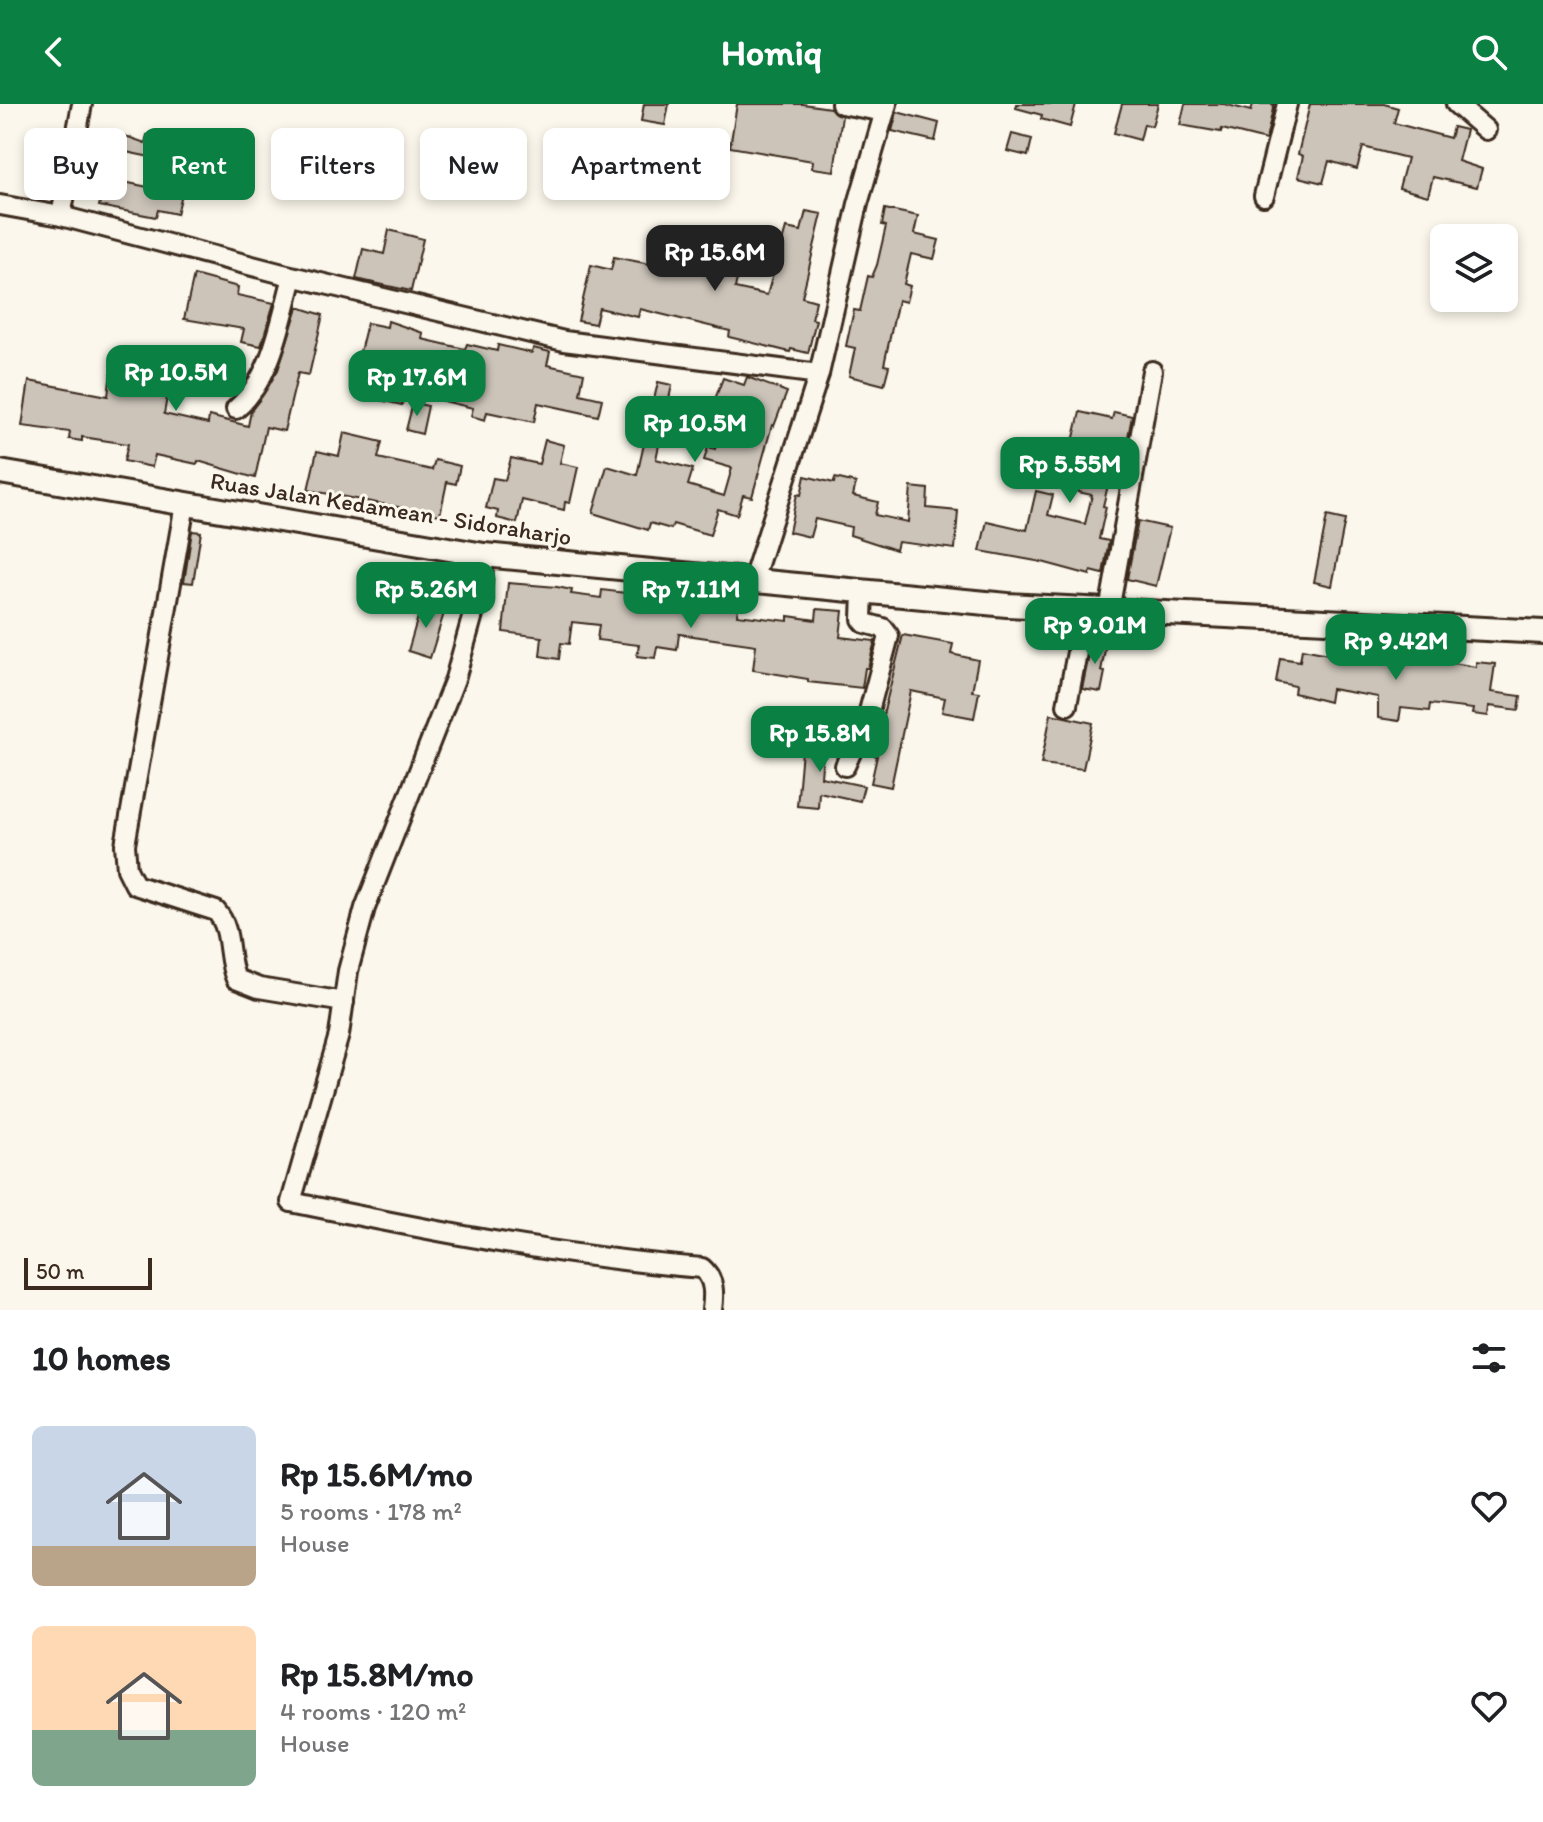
<!DOCTYPE html>
<html lang="en">
<head>
<meta charset="utf-8">
<style>
  body { margin:0; font-family:Itim,sans-serif; background:#f6f6f6; color:#202124; height:100vh; display:flex; flex-direction:column; font-size:30px; white-space:nowrap }
  * { box-sizing:border-box; margin:0 }
  p { font-size:26px; color:#757577 }
  .icon { flex:none; width:44px; height:44px; fill:none; stroke:currentColor; stroke-width:2; stroke-linecap:round; stroke-linejoin:round }
  .map { position:relative; height:1206px; overflow:hidden }
  .sheet { display:flex; flex-direction:column; background:#fff; flex:1 }
  .sheet>* { flex:none }
  .top-card { position:absolute; left:24px; top:24px; width:800px; height:72px; display:flex; gap:16px }
  .buttons { position:absolute; left:1430px; top:120px; display:grid; gap:16px }
  .buttons a { display:grid; place-items:center; width:88px; height:88px; border-radius:12px; background:#fff; box-shadow:0 4px 12px #0003; font-size:40px }
  .scale { position:absolute; left:24px; bottom:20px; width:128px; box-sizing:border-box; padding-left:8px; border:4px solid #3b2a1e; border-top:0; font-size:22px; line-height:28px; white-space:nowrap; color:#3b2a1e; -webkit-text-stroke:6px #fbf7ec; paint-order:stroke }
  .price { position:absolute; translate:-50% -68px; padding:0 18px; border-radius:16px; background:#0b8043; color:#fff; font-size:26px; line-height:52px; filter:drop-shadow(0 2px 4px #0008) }
  .price::after { content:''; position:absolute; left:50%; top:48px; width:24px; height:18px; margin-left:-12px; background:inherit; clip-path:polygon(0 0,100% 0,50% 100%) }
  .price.selected { background:#222; color:#fff }
  ul { padding:0; list-style:none }
  li { display:flex; align-items:center; gap:24px; height:200px; padding:0 32px }
  li span { display:grid; place-items:center; flex:none; width:224px; height:160px; border-radius:12px; color:#555 }
  li>.icon { margin-inline-start:auto }
  span .icon { width:96px; height:96px; fill:#fffc; stroke-width:1 }
  li b { font-size:34px }
  h2 { display:flex; justify-content:space-between; align-items:center; height:96px; padding:0 32px; font-size:34px }
  .tag { padding:0 28px; border-radius:12px; background:#fff; box-shadow:0 4px 12px #0003; font-size:28px; line-height:72px }
  .tag.selected { background:#0b8043; color:#fff }
  header { display:flex; justify-content:space-between; align-items:center; height:104px; padding:0 32px; background:#0b8043; color:#fff; font-size:36px; font-weight:800 }
  .map>svg:first-child { display:block }
  .building { fill:#ccc4b9; stroke:#3b2a1e; stroke-width:2; fill-rule:evenodd }
  .lines { fill:none; stroke-linecap:round; stroke-linejoin:round }
  .minor-casing { stroke:#3b2a1e; stroke-width:24 }
  .major-casing { stroke:#3b2a1e; stroke-width:28 }
  .minor { stroke:#fbf7ec; stroke-width:18 }
  .major { stroke:#fbf7ec; stroke-width:22 }
  .labels { text-anchor:middle; stroke-width:6; stroke-linejoin:round; paint-order:stroke }
  .street-label { font-size:24px; fill:#3b2a1e; stroke:#fbf7ec }
</style>
</head>
<body>
<header><svg class="icon" aria-label="back" viewBox="0 0 24 24"><path d="M15 5l-7 7 7 7"/></svg>Homiq<svg class="icon" aria-label="search" viewBox="0 0 24 24"><circle cx="10" cy="10" r="6"/><path d="M15 15l6 6"/></svg></header>
<div class="map">
<svg width="1543" height="1206" viewBox="0 0 1543 1206">
  <rect width="100%" height="100%" fill="#fbf7ec"/>
  <filter id="ink" filterUnits="userSpaceOnUse"><feTurbulence type="fractalNoise" baseFrequency=".0125" numOctaves="2"/><feDisplacementMap in="SourceGraphic" scale="16" xChannelSelector="R" yChannelSelector="G"/><feConvolveMatrix kernelMatrix="1 2 1 2 8 2 1 2 1" color-interpolation-filters="sRGB"/></filter>
  <g filter="url(#ink)">
    <g class="building">
      <polygon points="644,0 669,0 665,21 641,17"/>
      <polygon points="737,0 803,0 830,4 842,12 834,67 812,64 813,57 730,43"/>
      <polygon points="1017,0 1076,0 1070,23 1041,15 1042,11 1016,4"/>
      <polygon points="1122,0 1158,0 1152,22 1144,20 1140,36 1114,29"/>
      <polygon points="1185,0 1224,0 1251,7 1253,0 1274,0 1266,36 1222,25 1221,28 1180,21"/>
      <polygon points="1310,0 1384,0 1398,4 1394,19 1450,34 1453,23 1466,26 1458,57 1482,65 1477,83 1433,73 1428,92 1399,84 1407,54 1363,43 1357,65 1329,57 1323,79 1298,73 1303,52 1298,50"/>
      <polygon points="897,8 939,19 935,37 892,27"/>
      <path d="M163,28L180,31L170,74L185,78L177,110L158,106L156,113L99,102L117,29L145,39L147,31L162,34ZM126,48L155,54L148,83L119,77Z"/>
      <polygon points="1012,30 1032,35 1028,52 1007,47"/>
      <polygon points="684,33 723,40 720,56 681,50"/>
      <polygon points="885,105 918,112 914,130 939,136 934,155 911,150 904,180 910,182 906,198 898,196 884,261 889,262 884,281 849,272 855,244 846,242 854,206 860,207 868,172 872,173 877,161 886,122 882,121"/>
      <polygon points="806,107 822,110 802,193 816,197 812,215 816,216 808,249 791,245 790,248 729,233 730,227 640,205 638,213 599,204 595,220 578,217 591,161 611,166 614,153 660,162 663,146 692,153 694,142 719,148 714,170 737,175 735,184 767,191 786,124 801,127"/>
      <polygon points="389,126 423,135 411,187 356,175 363,145 384,150"/>
      <polygon points="194,171 238,183 237,191 274,199 261,242 241,238 244,225 184,215"/>
      <polygon points="298,203 323,211 309,271 298,269 284,327 266,323 255,374 198,357 197,360 155,351 152,363 124,357 128,340 82,333 82,337 69,335 70,328 22,322 29,277 108,292 111,268 169,282 164,310 208,320 209,312 248,322 251,307 278,266"/>
      <polygon points="388,217 423,229 422,235 465,245 467,240 497,247 498,241 532,249 533,244 550,248 547,261 584,269 580,290 602,295 598,312 538,299 534,318 487,308 485,316 471,312 473,304 431,294 435,277 409,271 402,301 375,295 381,267 377,267 379,261 358,256 367,219 387,223"/>
      <polygon points="747,273 787,288 774,322 772,321 752,393 743,391 737,411 718,405 710,431 673,420 671,425 650,419 648,426 593,409 607,362 637,371 658,278 672,281 656,355 693,365 688,381 724,392 732,364 704,356 708,343 715,345 725,311 711,306 723,274 744,281"/>
      <polygon points="413,299 428,302 422,330 406,326"/>
      <polygon points="1080,308 1112,315 1114,308 1132,312 1124,354 1115,352 1103,402 1106,403 1099,435 1109,437 1103,470 1091,467 1090,471 1042,458 980,447 987,417 1027,426 1036,387 1053,391 1048,411 1085,420 1092,391 1078,388 1084,362 1068,359"/>
      <polygon points="344,329 382,338 378,354 432,366 435,356 460,362 456,380 447,378 440,411 308,386 317,347 339,352"/>
      <polygon points="545,336 564,341 560,359 578,363 570,399 565,398 564,406 522,396 517,419 497,414 498,407 486,404 493,374 505,376 511,354 539,360"/>
      <polygon points="805,372 834,379 835,374 856,379 853,392 878,398 875,411 908,418 911,383 928,385 927,404 958,407 955,445 898,438 896,446 850,431 851,423 815,415 810,433 789,428 797,390 801,391"/>
      <polygon points="1327,412 1345,416 1332,482 1314,478"/>
      <polygon points="1138,417 1170,424 1156,482 1127,475"/>
      <polygon points="192,427 201,428 193,479 184,478"/>
      <polygon points="508,479 557,483 572,486 571,490 601,494 602,486 683,496 738,504 737,511 788,517 788,512 816,516 817,505 843,507 840,533 875,537 868,564 865,564 862,584 808,578 808,575 753,566 756,541 679,530 677,546 657,543 655,554 637,552 639,541 597,536 599,521 572,518 569,540 561,539 559,555 540,552 542,533 503,528"/>
      <polygon points="422,499 445,506 430,554 408,547"/>
      <polygon points="903,531 953,540 951,550 978,556 972,587 979,588 974,614 942,608 945,594 911,587 891,683 871,679 877,652 873,651"/>
      <polygon points="1093,532 1107,535 1101,567 1105,568 1101,588 1082,585"/>
      <polygon points="1302,545 1340,552 1341,547 1380,554 1381,546 1476,563 1476,558 1495,560 1491,588 1521,592 1519,606 1489,602 1488,612 1472,610 1473,605 1430,600 1429,607 1401,604 1399,617 1378,614 1378,593 1331,585 1329,598 1294,589 1295,582 1276,578 1280,554 1300,557"/>
      <polygon points="1051,610 1093,619 1083,665 1041,660"/>
      <polygon points="804,624 825,626 821,673 864,682 860,697 819,688 818,704 797,702"/>
    </g>
    <g class="lines">
      <g class="minor-casing">
        <g id="minor">
          <polyline points="841,0 885,8"/>
          <polyline points="1456,0 1486,26"/>
          <polyline points="1264,92 1287,0"/>
          <polyline points="0,101 61,112 283,170 564,237 819,270"/>
          <polyline points="61,112 82,0"/>
          <path d="M236,305C273,273 280,219 293,173"/>
          <path d="M185,400L125,741L127,765L135,781L216,807C233,826 226,853 236,875L259,884L344,898"/>
          <path d="M484,451L482,478L455,575L365,804L348,867L339,931L291,1098C428,1126 563,1153 702,1164C715,1175 714,1191 712,1206"/>
          <polyline points="753,476 819,270 858,100 887,0"/>
          <polyline points="1109,507 1152,267"/>
          <polyline points="1067,601 1085,506"/>
          <polyline points="845,662 868,611 889,532 883,524 865,519 862,515 863,487"/>
        </g>
      </g>
      <g class="major-casing">
        <polyline id="major" points="0,368 484,451 1007,501 1543,528"/>
      </g>
      <use href="#minor" class="minor"/>
      <use href="#major" class="major"/>
    </g>
  </g>
  <g class="labels">
    <g class="street-label">
      <text transform="translate(391 405) rotate(9)" y="8">Ruas Jalan Kedamean - Sidoraharjo</text>
    </g>
  </g>
</svg>
<div class="buttons">
<a><svg class="icon" aria-label="layers" viewBox="0 0 24 24"><path d="M12 4l9 5-9 5-9-5zM3 14l9 5 9-5"/></svg></a>
</div>
<div class="scale">50 m</div>
<b class="price selected" style="left:715px;top:189px">Rp 15.6M</b>
<b class="price" style="left:176px;top:309px">Rp 10.5M</b>
<b class="price" style="left:417px;top:314px">Rp 17.6M</b>
<b class="price" style="left:695px;top:360px">Rp 10.5M</b>
<b class="price" style="left:1070px;top:401px">Rp 5.55M</b>
<b class="price" style="left:426px;top:526px">Rp 5.26M</b>
<b class="price" style="left:691px;top:526px">Rp 7.11M</b>
<b class="price" style="left:1095px;top:562px">Rp 9.01M</b>
<b class="price" style="left:1396px;top:578px">Rp 9.42M</b>
<b class="price" style="left:820px;top:670px">Rp 15.8M</b>
<div class="top-card">
<a class="tag">Buy</a>
<a class="tag selected">Rent</a>
<a class="tag">Filters</a>
<a class="tag">New</a>
<a class="tag">Apartment</a>
</div>
</div>
<section class="sheet">
<h2>10 homes<svg class="icon" aria-label="filters" viewBox="0 0 24 24"><path d="M4 7h16M4 17h16"/><circle cx="9" cy="7" r="2"/><circle cx="15" cy="17" r="2"/></svg></h2>
<ul>
<li><span style="background:linear-gradient(#c9d6e8 75%,#b9a48a 0)"><svg class="icon" aria-label="home" viewBox="0 0 24 24"><path d="M3 11l9-7 9 7M6 9v11h12V9"/></svg></span><div><b>Rp 15.6M/mo</b><p>5 rooms · 178 m²</p><p>House</p></div><svg class="icon" aria-label="heart" viewBox="0 0 24 24"><path d="M12 20l-8-8c-3-5 5-10 8-4 3-6 11-1 8 4z"/></svg></li>
<li><span style="background:linear-gradient(#ffd9b3 65%,#7fa58c 0)"><svg class="icon" aria-label="home" viewBox="0 0 24 24"><path d="M3 11l9-7 9 7M6 9v11h12V9"/></svg></span><div><b>Rp 15.8M/mo</b><p>4 rooms · 120 m²</p><p>House</p></div><svg class="icon" aria-label="heart" viewBox="0 0 24 24"><path d="M12 20l-8-8c-3-5 5-10 8-4 3-6 11-1 8 4z"/></svg></li>
</ul>
</section>
</body>
</html>
